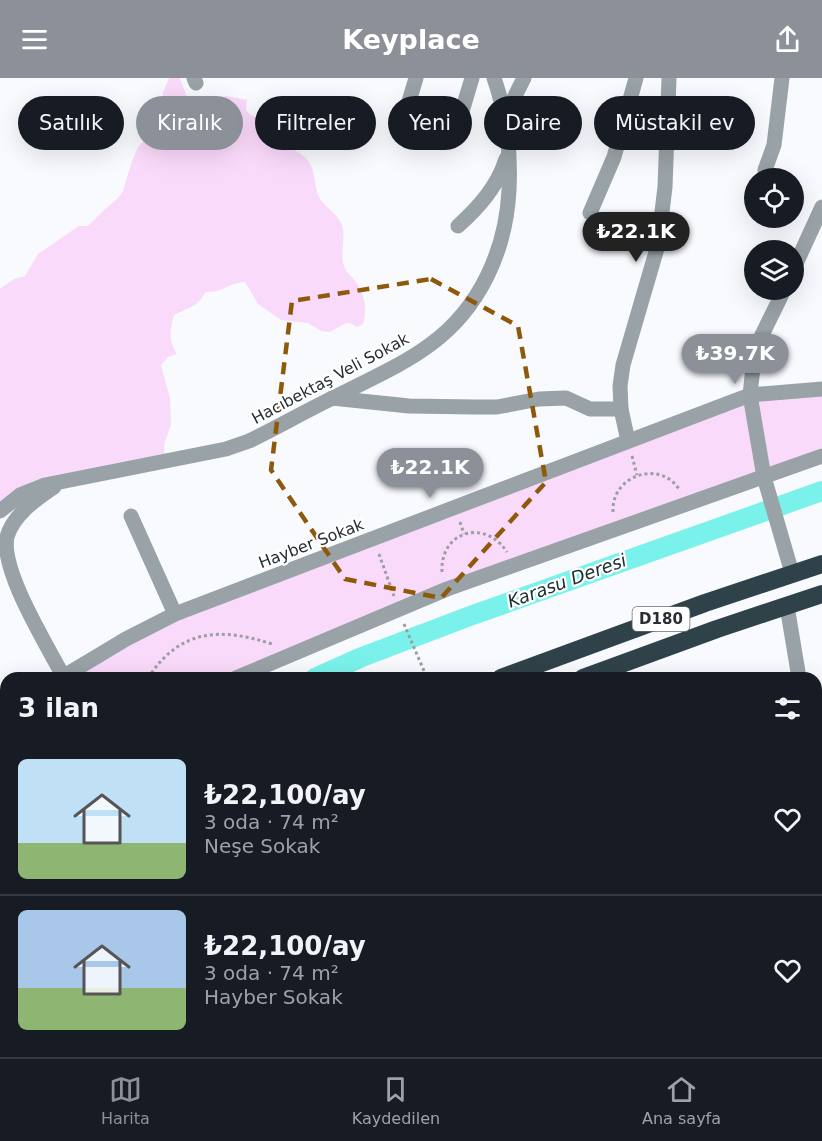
<!DOCTYPE html>
<html lang="tr">
<head>
<meta charset="utf-8">
<style>
  body { margin:0; font-family:"DejaVu Sans",sans-serif; background:#20242c; color:#f1f3f6; height:100vh; display:flex; flex-direction:column; font-size:22px; white-space:nowrap }
  * { box-sizing:border-box; margin:0 }
  p { font-size:20px; color:#9ea1a6 }
  .icon { flex:none; width:33px; height:33px; fill:none; stroke:currentColor; stroke-width:2; stroke-linecap:round; stroke-linejoin:round }
  .map { position:relative; flex:1; overflow:hidden }
  .details { position:absolute; left:0px; top:594px; width:822px; height:386px; display:flex; flex-direction:column; background:#171b24; border-radius:18px 18px 0 0; box-shadow:0 6px 24px #0002 }
  .details>* { flex:none }
  .hud { position:absolute; left:18px; top:18px; width:786px; height:54px; display:flex; gap:12px }
  .controls { position:absolute; left:744px; top:90px; display:grid; gap:12px }
  .controls a { display:grid; place-items:center; width:60px; height:60px; border-radius:50%; background:#171b24; box-shadow:0 6px 24px #0002; font-size:30px }
  .price { position:absolute; translate:-50% -51px; padding:0 14px; border-radius:21px; background:#8c9099; color:#fff; font-size:20px; line-height:39px; filter:drop-shadow(0 2px 3px #0008) }
  .price::after { content:''; position:absolute; left:50%; top:36px; width:18px; height:14px; margin-left:-9px; background:inherit; clip-path:polygon(0 0,100% 0,50% 100%) }
  .price.current { background:#222; color:#fff }
  ul { padding:0; list-style:none }
  li { display:flex; align-items:center; gap:18px; height:150px; padding:0 18px }
  li+li { border-top:2px solid #363941 }
  li span { display:grid; place-items:center; flex:none; width:168px; height:120px; border-radius:9px; color:#555 }
  li>.icon { margin-inline-start:auto }
  span .icon { width:72px; height:72px; fill:#fffc; stroke-width:1 }
  li b { font-size:26px }
  h2 { display:flex; justify-content:space-between; align-items:center; height:72px; padding:0 18px; font-size:26px }
  .pill { padding:0 21px; border-radius:27px; background:#171b24; box-shadow:0 6px 24px #0002; font-size:21px; line-height:54px }
  .pill.current { background:#8c9099; color:#fff }
  header { display:flex; justify-content:space-between; align-items:center; height:78px; padding:0 18px; background:#8c9099; color:#fff; font-size:27px; font-weight:800 }
  .dock { display:flex; justify-content:space-around; align-items:center; height:84px; border-top:2px solid #363941; background:#171b24; font-size:16px; color:#9ea1a6 }
  .dock a { display:grid; justify-items:center; gap:3px }
  .dock .current { color:#8c9099 }
  .map>svg:first-child { display:block }
  .green { fill:#fadafa }
  .lines { fill:none; stroke-linecap:round; stroke-linejoin:round }
  .canal { stroke:#7af2eb; stroke-width:20 }
  .path { stroke:#9b9ea3; stroke-width:3; stroke-dasharray:3 3; stroke-linecap:butt }
  .minor { stroke:#99a2a6; stroke-width:15 }
  .highway { stroke:#304249; stroke-width:18 }
  .marked { fill:none; stroke:#8e590b; stroke-width:4.5; stroke-dasharray:12 8; stroke-linejoin:round }
  .labels { text-anchor:middle; stroke-width:4.5; stroke-linejoin:round; paint-order:stroke }
  .shield { fill:#fff; stroke:#696d71; stroke-width:1.5 }
  .shield-label { font-size:15px; font-weight:bold; fill:#292e34 }
  .street-label { font-size:16px; fill:#292e34; stroke:#fff }
  .water-label { font-size:18px; font-style:italic; fill:#192f2d; stroke:#fff }
</style>
</head>
<body>
<header><svg class="icon" aria-label="menu" viewBox="0 0 24 24"><path d="M4 6h16M4 12h16M4 18h16"/></svg>Keyplace<svg class="icon" aria-label="share" viewBox="0 0 24 24"><path d="M12 15V3M7 8l5-5 5 5M5 13v7h14v-7"/></svg></header>
<div class="map">
<svg width="822" height="979" viewBox="0 0 822 979">
  <rect width="100%" height="100%" fill="#f8fafe"/>
  <g class="green">
    <path d="M169,0H180L186,17L192,24L201,27L209,26L226,18L247,22L246,32C251,39 256,38 262,43C270,48 273,55 276,63C286,69 301,73 308,83C317,94 313,111 321,122C328,132 341,138 343,151C345,163 340,177 344,188C346,194 348,195 352,199C364,212 368,230 363,246L357,249L350,245L344,246L330,254L321,253L308,245L281,242L258,226L245,204C231,204 222,215 206,214C196,230 190,229 174,237C170,252 168,262 177,276L168,279L161,287L170,320L171,346L164,367L165,382L45,407L0,433V211L14,201L25,198L38,176L79,148H88L102,134L118,120L123,113L132,83L138,69L155,52L162,41L163,14Z"/>
    <polygon points="822,311 822,378 686,427 236,600 61,600 126,561 713,331"/>
    <polygon points="6,639 6,698 0,701 0,643"/>
  </g>
  <g class="lines">
    <g class="canal">
      <polyline points="315,600 362,579 470,538 822,413"/>
      <polyline points="0,734 6,732"/>
    </g>
    <g class="path">
      <polyline points="632,378 637,397"/>
      <path d="M613,434C611,398 659,381 679,411"/>
      <polyline points="460,444 464,456"/>
      <polyline points="379,476 394,518"/>
      <path d="M442,494C440,453 485,440 507,474"/>
      <polyline points="404,546 427,600"/>
      <path d="M148,600C180,551 220,549 272,566"/>
      <polyline points="0,722 6,736"/>
      <polyline points="0,763 6,761"/>
      <polyline points="0,846 6,843"/>
    </g>
    <g class="minor">
      <polyline points="194,0 196,5"/>
      <polyline points="505,38 524,0"/>
      <polyline points="460,40 472,0"/>
      <polyline points="401,50 416,0"/>
      <polyline points="765,92 774,67 782,0"/>
      <polyline points="590,135 614,79 636,0"/>
      <path d="M458,148C479,129 497,109 506,81"/>
      <polyline points="794,190 822,129"/>
      <polyline points="784,212 761,259 753,289 750,317 764,399 792,495"/>
      <polyline points="332,320 409,328 475,329 497,329 539,321 566,320 590,331 621,331"/>
      <polyline points="628,363 621,331 620,308 623,287 658,167 665,109 669,0"/>
      <path d="M54,409C36,421 13,437 7,459C0,492 47,567 63,598"/>
      <path d="M0,433L20,417L45,407L226,371L249,363C280,348 309,331 339,317C370,301 403,287 431,266C480,230 506,172 509,112C511,73 507,37 494,0"/>
      <polyline points="131,438 175,536"/>
      <polyline points="787,528 799,600"/>
      <polyline points="61,600 126,561 175,536 713,331 750,317 822,311"/>
      <polyline points="236,600 447,511 822,378"/>
      <polyline points="0,643 6,639"/>
      <polyline points="816,666 822,665"/>
      <polyline points="0,701 6,698"/>
      <polyline points="816,838 822,838"/>
      <polyline points="0,891 6,889"/>
      <polyline points="18,979 18,974"/>
      <polyline points="121,979 121,974"/>
      <polyline points="210,979 210,974"/>
    </g>
    <g class="highway">
      <polyline points="501,600 705,525 822,486"/>
      <polyline points="583,600 717,551 822,516"/>
      <polyline points="0,786 6,784"/>
      <polyline points="0,815 6,813"/>
    </g>
  </g>
  <path class="marked" d="M431,201L518,248L546,404L441,520L345,501L271,392L292,223Z"/>
  <g class="labels">
    <rect class="shield" x="632.5" y="529" width="57" height="24" rx="4.5"/>
    <g class="shield-label">
      <text x="661" y="546">D180</text>
    </g>
    <g class="street-label">
      <text transform="translate(330 300) rotate(-28)" y="6">Hacıbektaş Veli Sokak</text>
      <text transform="translate(311 465) rotate(-21)" y="6">Hayber Sokak</text>
    </g>
    <g class="water-label">
      <text transform="translate(567 503) rotate(-20)" y="6">Karasu Deresi</text>
    </g>
  </g>
</svg>
<div class="controls">
<a><svg class="icon" aria-label="locate" viewBox="0 0 24 24"><circle cx="12" cy="12" r="6"/><path d="M12 2v4M12 18v4M2 12h4M18 12h4"/></svg></a>
<a><svg class="icon" aria-label="layers" viewBox="0 0 24 24"><path d="M12 4l9 5-9 5-9-5zM3 14l9 5 9-5"/></svg></a>
</div>
<b class="price current" style="left:636px;top:185px">₺22.1K</b>
<b class="price" style="left:735px;top:307px">₺39.7K</b>
<b class="price" style="left:430px;top:421px">₺22.1K</b>
<div class="hud">
<a class="pill">Satılık</a>
<a class="pill current">Kiralık</a>
<a class="pill">Filtreler</a>
<a class="pill">Yeni</a>
<a class="pill">Daire</a>
<a class="pill">Müstakil ev</a>
</div>
<section class="details">
<h2>3 ilan<svg class="icon" aria-label="filters" viewBox="0 0 24 24"><path d="M4 7h16M4 17h16"/><circle cx="9" cy="7" r="2"/><circle cx="15" cy="17" r="2"/></svg></h2>
<ul>
<li><span style="background:linear-gradient(#bfe0f5 70%,#8fb573 0)"><svg class="icon" aria-label="home" viewBox="0 0 24 24"><path d="M3 11l9-7 9 7M6 9v11h12V9"/></svg></span><div><b>₺22,100/ay</b><p>3 oda · 74 m²</p><p>Neşe Sokak</p></div><svg class="icon" aria-label="heart" viewBox="0 0 24 24"><path d="M12 20l-8-8c-3-5 5-10 8-4 3-6 11-1 8 4z"/></svg></li>
<li><span style="background:linear-gradient(#a9c7e8 65%,#8fb573 0)"><svg class="icon" aria-label="home" viewBox="0 0 24 24"><path d="M3 11l9-7 9 7M6 9v11h12V9"/></svg></span><div><b>₺22,100/ay</b><p>3 oda · 74 m²</p><p>Hayber Sokak</p></div><svg class="icon" aria-label="heart" viewBox="0 0 24 24"><path d="M12 20l-8-8c-3-5 5-10 8-4 3-6 11-1 8 4z"/></svg></li>
</ul>
</section>
</div>
<nav class="dock">
<a class="current"><svg class="icon" aria-label="map" viewBox="0 0 24 24"><path d="M3 6l6-2 6 2 6-2v14l-6 2-6-2-6 2zM9 4v14M15 6v14"/></svg>Harita</a>
<a><svg class="icon" aria-label="saved" viewBox="0 0 24 24"><path d="M7 4h10v16l-5-4-5 4z"/></svg>Kaydedilen</a>
<a><svg class="icon" aria-label="home" viewBox="0 0 24 24"><path d="M3 11l9-7 9 7M6 9v11h12V9"/></svg>Ana sayfa</a>
</nav>
</body>
</html>
